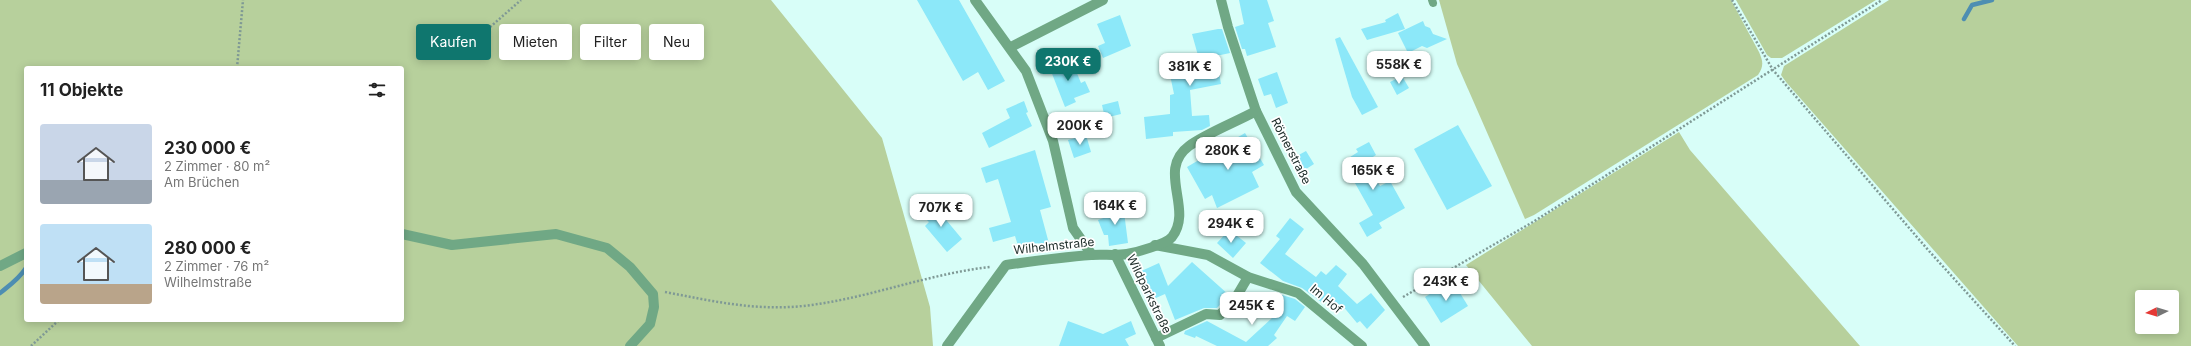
<!DOCTYPE html>
<html lang="de">
<head>
<meta charset="utf-8">
<style>
  body { margin:0; font-family:Inter,sans-serif; background:#f2f2f2; color:#222; height:100vh; display:flex; flex-direction:column; font-size:15px; white-space:nowrap }
  * { box-sizing:border-box; margin:0 }
  p { font-size:13px; color:#767676 }
  .icon { flex:none; width:22px; height:22px; fill:none; stroke:currentColor; stroke-width:2; stroke-linecap:round; stroke-linejoin:round }
  .map { position:relative; flex:1; overflow:hidden }
  .details { position:absolute; left:24px; top:66px; width:380px; height:256px; display:flex; flex-direction:column; background:#fff; border-radius:4px; box-shadow:0 2px 10px #0003 }
  .details>* { flex:none }
  .top-card { position:absolute; left:416px; top:24px; width:380px; height:36px; display:flex; gap:8px }
  .needle { width:26px; rotate:265deg }
  .controls { position:absolute; left:2135px; top:290px; display:grid; gap:8px }
  .controls a { display:grid; place-items:center; width:44px; height:44px; border-radius:4px; background:#fff; box-shadow:0 2px 10px #0003; font-size:20px }
  .price { position:absolute; translate:-50% -34px; padding:0 9px; border-radius:8px; background:#fff; color:#222; font-size:13px; line-height:26px; filter:drop-shadow(0 1px 2px #0008) }
  .price::after { content:''; position:absolute; left:50%; top:24px; width:12px; height:9px; margin-left:-6px; background:inherit; clip-path:polygon(0 0,100% 0,50% 100%) }
  .price.current { background:#0f766e; color:#fff }
  ul { padding:0; list-style:none }
  li { display:flex; align-items:center; gap:12px; height:100px; padding:0 16px }
  li span { display:grid; place-items:center; flex:none; width:112px; height:80px; border-radius:4px; color:#555 }
  li>.icon { margin-inline-start:auto }
  span .icon { width:48px; height:48px; fill:#fffc; stroke-width:1 }
  li b { font-size:17px }
  h2 { display:flex; justify-content:space-between; align-items:center; height:48px; padding:0 16px; font-size:17px }
  .tag { padding:0 14px; border-radius:4px; background:#fff; box-shadow:0 2px 10px #0003; font-size:14px; line-height:36px }
  .tag.current { background:#0f766e; color:#fff }
  .map>svg:first-child { display:block }
  .green { fill:#b7d09c; fill-rule:evenodd }
  .lines { fill:none; stroke-linecap:round; stroke-linejoin:round }
  .stream { stroke:#4d8eb2; stroke-width:4.5 }
  .building { fill:#8ce8f9 }
  .path { stroke:#7f9995; stroke-width:2.5; stroke-dasharray:2 2; stroke-linecap:butt }
  .lane { stroke:#70a885; stroke-width:8 }
  .street { stroke:#70a885; stroke-width:10 }
  .labels { text-anchor:middle; stroke-width:3.5; stroke-linejoin:round; paint-order:stroke }
  .street-label { font-size:12px; fill:#22312e; stroke:#fff }
</style>
</head>
<body>
<div class="map">
<svg width="2191" height="346" viewBox="0 0 2191 346">
  <rect width="100%" height="100%" fill="#d8fef8"/>
  <g class="green">
    <path d="M0,0H771L882,138L930,307L933,346H0ZM26,68H402V320H26Z"/>
    <path d="M1439,0H1731L1759,52C1763,61 1764,66 1758,75L1534,215L1525,219L1457,64Z"/>
    <polygon points="1736,0 1876,0 1782,58 1771,58 1767,55"/>
    <path d="M1889,0H2191V346H2018L1786,82L1781,75L1784,66ZM2142,297H2172V327H2142Z"/>
    <polygon points="1679,132 1690,150 1860,346 1532,346 1466,265"/>
  </g>
  <g class="lines">
    <g class="stream">
      <polyline points="1964,19 1972,5 1992,0"/>
      <path d="M0,293C10,285 19,279 26,268"/>
    </g>
  </g>
  <g class="building">
    <polygon points="917,0 959,0 1005,81 988,90 978,72 963,81"/>
    <polygon points="1239,0 1267,0 1274,21 1268,23 1276,47 1247,56 1245,49 1242,49 1235,27 1244,24"/>
    <polygon points="1398,13 1405,29 1367,40 1361,29 1386,22 1385,20"/>
    <polygon points="1120,15 1131,46 1103,58 1098,46 1105,43 1097,24"/>
    <polygon points="1423,21 1425,26 1430,28 1433,34 1447,39 1427,48 1422,46 1408,53 1398,33"/>
    <polygon points="1218,29 1222,29 1230,53 1216,56 1221,84 1190,90 1192,116 1209,115 1210,126 1202,130 1173,132 1173,136 1146,139 1144,117 1170,114 1170,95 1174,94 1169,70 1179,68 1178,64 1199,59 1192,34"/>
    <polygon points="1340,37 1378,107 1362,115 1352,97 1335,39"/>
    <polygon points="1072,61 1081,83 1085,81 1090,92 1074,98 1076,102 1065,107 1049,66 1060,62 1061,65"/>
    <polygon points="1277,72 1288,103 1276,108 1271,94 1264,96 1258,79"/>
    <polygon points="1402,76 1409,88 1397,95 1390,82"/>
    <polygon points="1024,101 1028,112 1026,113 1032,126 989,148 982,133 1010,118 1006,109"/>
    <polygon points="1118,101 1121,114 1105,118 1102,105"/>
    <polygon points="1458,125 1492,186 1447,210 1414,149"/>
    <polygon points="1245,133 1264,165 1252,172 1259,187 1217,208 1212,195 1205,199 1187,167"/>
    <polygon points="1086,135 1091,152 1074,158 1068,140"/>
    <polygon points="1369,142 1376,155 1365,162 1380,186 1390,181 1405,208 1379,223 1382,228 1367,237 1359,223 1373,215 1351,176 1349,171 1353,168 1347,159 1358,152 1356,149"/>
    <polygon points="1035,150 1051,207 1040,210 1051,251 1038,243 1019,249 1015,236 993,242 989,228 1011,222 998,179 986,183 981,168"/>
    <polygon points="1306,151 1314,164 1303,171 1295,157"/>
    <polygon points="932,203 962,239 947,252 925,226 929,222 920,213"/>
    <polygon points="1123,204 1128,243 1109,246 1108,235 1104,235 1098,220 1106,217 1106,212"/>
    <polygon points="1290,218 1304,229 1285,254 1316,277 1321,271 1326,275 1336,265 1347,274 1338,286 1357,304 1371,293 1385,310 1367,329 1360,321 1357,323 1342,305 1339,309 1328,300 1324,304 1302,288 1283,281 1260,263 1280,239 1276,236"/>
    <polygon points="1228,231 1234,237 1236,235 1246,243 1233,258 1217,243"/>
    <polygon points="1192,262 1229,295 1217,308 1204,308 1175,320 1165,294 1149,301 1137,273 1159,263 1168,286"/>
    <polygon points="1452,280 1468,306 1441,323 1425,297"/>
    <polygon points="1279,294 1295,299 1305,307 1295,321 1287,316 1274,335 1277,338 1268,346 1217,346 1196,336 1195,338 1184,334 1185,331 1207,321 1246,342 1273,317 1266,312"/>
    <polygon points="1068,321 1103,334 1131,321 1136,334 1125,339 1129,346 1059,346"/>
  </g>
  <g class="lines">
    <g class="path">
      <polyline points="1732,0 1773,70 1929,251 2015,346"/>
      <polyline points="481,35 521,0"/>
      <polyline points="237,68 243,0"/>
      <path d="M665,292C712,301 755,311 803,306C867,299 927,274 990,267"/>
      <polyline points="1403,297 1533,222 1882,0"/>
      <polyline points="31,346 59,320"/>
    </g>
    <polyline class="lane" points="1432,0 1433,3"/>
    <g class="street">
      <polyline points="975,0 1026,71 1053,141 1073,228 1092,255"/>
      <polyline points="1221,0 1228,27 1256,111 1296,192 1363,264 1425,346"/>
      <polyline points="1011,47 1103,0"/>
      <polyline points="402,234 452,245 556,234 607,248 630,267 653,294 654,307 650,324 630,346"/>
      <polyline points="1155,245 1208,255 1248,277 1298,293 1362,346"/>
      <polyline points="1115,254 1160,346"/>
      <polyline points="0,266 26,253"/>
      <polyline points="1156,338 1206,314 1220,315 1235,299 1248,277"/>
      <path d="M947,346L1006,265C1034,261 1063,257 1091,255C1103,254 1116,256 1127,254C1137,252 1167,244 1172,237C1194,209 1156,170 1189,146C1207,133 1236,122 1256,111"/>
    </g>
  </g>
  <g class="labels">
    <g class="street-label">
      <text transform="translate(1291 151) rotate(63)" y="4">Römerstraße</text>
      <text transform="translate(1054 246) rotate(-6)" y="4">Wilhelmstraße</text>
      <text transform="translate(1149 294) rotate(64)" y="4">Wildparkstraße</text>
      <text transform="translate(1326 299) rotate(40)" y="4">Im Hof</text>
    </g>
  </g>
</svg>
<div class="controls">
<a><svg class="needle" viewBox="-14 -14 28 28"><path d="M0-13l5 13h-10z" fill="#e53935"/><path d="M0 13l5-13h-10z" fill="#767676"/></svg></a>
</div>
<b class="price current" style="left:1068px;top:82px">230K €</b>
<b class="price" style="left:1399px;top:85px">558K €</b>
<b class="price" style="left:1190px;top:87px">381K €</b>
<b class="price" style="left:1080px;top:146px">200K €</b>
<b class="price" style="left:1228px;top:171px">280K €</b>
<b class="price" style="left:1373px;top:191px">165K €</b>
<b class="price" style="left:1115px;top:226px">164K €</b>
<b class="price" style="left:941px;top:228px">707K €</b>
<b class="price" style="left:1231px;top:244px">294K €</b>
<b class="price" style="left:1446px;top:302px">243K €</b>
<b class="price" style="left:1252px;top:326px">245K €</b>
<div class="top-card">
<a class="tag current">Kaufen</a>
<a class="tag">Mieten</a>
<a class="tag">Filter</a>
<a class="tag">Neu</a>
</div>
<section class="details">
<h2>11 Objekte<svg class="icon" aria-label="filters" viewBox="0 0 24 24"><path d="M4 7h16M4 17h16"/><circle cx="9" cy="7" r="2"/><circle cx="15" cy="17" r="2"/></svg></h2>
<ul>
<li><span style="background:linear-gradient(#c9d6e8 70%,#9aa5b1 0)"><svg class="icon" aria-label="home" viewBox="0 0 24 24"><path d="M3 11l9-7 9 7M6 9v11h12V9"/></svg></span><div><b>230 000 €</b><p>2 Zimmer · 80 m²</p><p>Am Brüchen</p></div></li>
<li><span style="background:linear-gradient(#bfe0f5 75%,#b9a48a 0)"><svg class="icon" aria-label="home" viewBox="0 0 24 24"><path d="M3 11l9-7 9 7M6 9v11h12V9"/></svg></span><div><b>280 000 €</b><p>2 Zimmer · 76 m²</p><p>Wilhelmstraße</p></div></li>
</ul>
</section>
</div>
</body>
</html>
